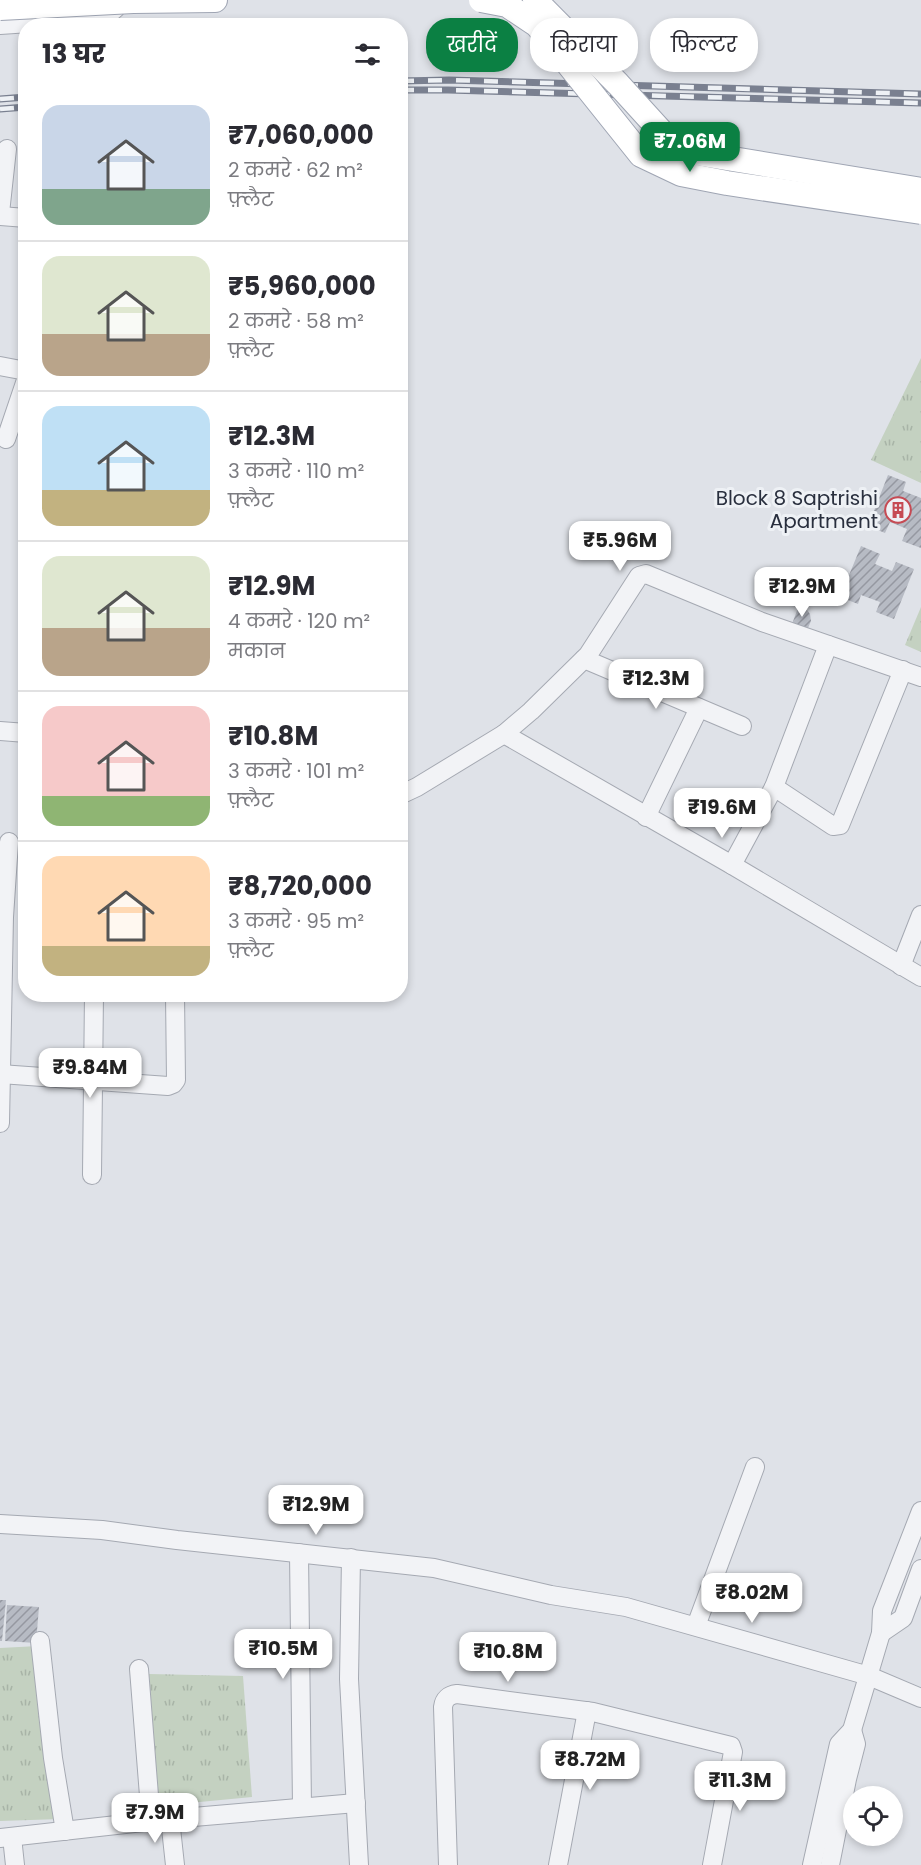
<!DOCTYPE html>
<html lang="hi">
<head>
<meta charset="utf-8">
<style>
  body { margin:0; font-family:Poppins,"Noto Sans Devanagari",sans-serif; background:#f2f2f3; color:#2b2b33; height:100vh; display:flex; flex-direction:column; font-size:22px; white-space:nowrap }
  * { box-sizing:border-box; margin:0 }
  p { font-size:20px; color:#7c7c81 }
  .icon { flex:none; width:33px; height:33px; fill:none; stroke:currentColor; stroke-width:2; stroke-linecap:round; stroke-linejoin:round }
  .map { position:relative; flex:1; overflow:hidden }
  .panel { position:absolute; left:18px; top:18px; width:390px; height:984px; display:flex; flex-direction:column; background:#fff; border-radius:24px; box-shadow:0 3px 9px #0003 }
  .panel>* { flex:none }
  .top-card { position:absolute; left:426px; top:18px; width:405px; height:54px; display:flex; gap:12px }
  .buttons { position:absolute; left:843px; top:1786px; display:grid; gap:12px }
  .buttons a { display:grid; place-items:center; width:60px; height:60px; border-radius:50%; background:#fff; box-shadow:0 3px 9px #0003; font-size:30px }
  .price { position:absolute; translate:-50% -51px; padding:0 14px; border-radius:12px; background:#fff; color:#222; font-size:20px; line-height:39px; filter:drop-shadow(0 2px 3px #0008) }
  .price::after { content:''; position:absolute; left:50%; top:36px; width:18px; height:14px; margin-left:-9px; background:inherit; clip-path:polygon(0 0,100% 0,50% 100%) }
  .price.selected { background:#0b8043; color:#fff }
  ul { padding:0; list-style:none }
  li { display:flex; align-items:center; gap:18px; height:150px; padding:0 24px }
  li+li { border-top:2px solid #e1e1e2 }
  li span { display:grid; place-items:center; flex:none; width:168px; height:120px; border-radius:18px; color:#555 }
  li>.icon { margin-inline-start:auto }
  span .icon { width:72px; height:72px; fill:#fffc; stroke-width:1 }
  li b { font-size:26px }
  h2 { display:flex; justify-content:space-between; align-items:center; height:72px; padding:0 24px; font-size:26px }
  .pill { padding:0 21px; border-radius:24px; background:#fff; box-shadow:0 3px 9px #0003; font-size:21px; line-height:54px }
  .pill.selected { background:#0b8043; color:#fff }
  .map>svg:first-child { display:block }
  .park { fill:url(#park-tufts) }
  .building { fill:url(#building-hatch) }
  .lines { fill:none; stroke-linecap:round; stroke-linejoin:round }
  .minor-casing { stroke:#a5a9b2; stroke-width:20 }
  .major-casing { stroke:#9fa5b3; stroke-width:26 }
  .minor { stroke:#f2f3f6; stroke-width:18 }
  .major { stroke:#fff; stroke-width:24 }
  .rail-casing { stroke:#7a8090; stroke-width:7 }
  .rail { stroke:#eef1f5; stroke-width:4.5; stroke-dasharray:14; stroke-linecap:butt }
  .major-bridge-casing { stroke:#9fa5b3; stroke-width:26; stroke-linecap:butt }
  .major-bridge { stroke:#fff; stroke-width:24 }
  .labels { text-anchor:middle; stroke-width:6; stroke-linejoin:round; paint-order:stroke }
  .poi-label { font-size:20px; fill:#292f3e; stroke:#eef1f5; text-anchor:end }
</style>
</head>
<body>
<div class="map">
<svg width="921" height="1865" viewBox="0 0 921 1865">
  <defs>
    <pattern id="park-tufts" width="24" height="20" patternUnits="userSpaceOnUse" patternTransform="scale(1.5)"><rect width="24" height="20" fill="#c4d1c1"/><path d="M3 7l-1-3M5 7V3M7 7l1-3M15 17l-1-3M17 17v-4M19 17l1-3" fill="none" stroke="#a8b4a7"/></pattern>
    <pattern id="building-hatch" width="6" height="6" patternUnits="userSpaceOnUse" patternTransform="scale(1.5)"><rect width="6" height="6" fill="#b7bbc4"/><path d="M-1 1l2-2M0 6l6-6M5 7l2-2" fill="none" stroke="#9598a1"/></pattern>
  </defs>
  <rect width="100%" height="100%" fill="#dfe2e8"/>
  <g class="park">
    <polygon points="921,358 921,483 871,460"/>
    <polygon points="921,607 921,652 905,645"/>
    <polygon points="38,1646 61,1819 0,1821 0,1648"/>
    <polygon points="149,1674 243,1676 252,1797 158,1806"/>
  </g>
  <g class="building">
    <polygon points="888,475 906,482 903,491 921,498 921,548 902,541 907,529 890,522 885,533 868,526"/>
    <polygon points="861,546 880,554 875,564 892,571 896,562 914,569 894,619 876,612 880,602 861,595 858,604 840,597"/>
    <polygon points="798,608 807,610 810,614 811,621 808,628 792,624"/>
    <polygon points="0,1600 6,1600 2,1641 0,1641"/>
    <polygon points="7,1605 39,1607 36,1643 5,1641"/>
  </g>
  <g class="lines">
    <g class="minor-casing">
      <g id="minor">
        <polyline points="0,25 104,18 116,8 117,0"/>
        <polyline points="0,213 7,149"/>
        <polyline points="0,216 26,218"/>
        <polyline points="0,366 26,371"/>
        <polyline points="6,439 26,380"/>
        <polyline points="584,659 742,726"/>
        <polyline points="0,731 26,733"/>
        <polyline points="504,734 732,865 921,977"/>
        <polyline points="774,787 828,645"/>
        <polyline points="400,795 417,787 504,734 531,711 588,655 639,576 646,574 762,622 921,677"/>
        <polyline points="646,817 699,708"/>
        <polyline points="732,865 774,787 833,826 840,825 903,670"/>
        <polyline points="901,966 921,915"/>
        <polyline points="0,1074 168,1086 173,1084 176,1080 175,994"/>
        <polyline points="0,1123 4,917 9,842"/>
        <polyline points="92,1175 94,994"/>
        <polyline points="0,1524 102,1530 177,1540 434,1568 551,1595 626,1607 869,1676 921,1698"/>
        <polyline points="299,1553 302,1807"/>
        <polyline points="351,1558 349,1679 359,1865"/>
        <polyline points="696,1626 755,1467"/>
        <polyline points="881,1633 903,1618 921,1569"/>
        <polyline points="40,1641 53,1758 65,1831"/>
        <polyline points="139,1669 151,1821"/>
        <polyline points="170,1819 175,1865"/>
        <polyline points="12,1837 15,1865"/>
        <polyline points="0,1838 170,1819 356,1803"/>
        <path d="M448,1865L443,1707C444,1699 449,1695 457,1694L593,1712L731,1746L733,1752L712,1865"/>
        <polyline points="558,1865 587,1711"/>
        <polyline points="812,1865 839,1744 852,1730 881,1633 882,1611 921,1511"/>
        <polyline points="830,1865 847,1779 856,1744 852,1730"/>
      </g>
    </g>
    <g class="major-casing">
      <polyline id="major" points="133,1 215,0"/>
    </g>
    <use href="#minor" class="minor"/>
    <use href="#major" class="major"/>
    <g class="rail-casing">
      <g id="rail">
        <polyline points="400,81 449,80 921,94"/>
        <polyline points="400,90 448,90 921,103"/>
        <polyline points="0,99 26,97"/>
        <polyline points="0,109 26,107"/>
      </g>
    </g>
    <use href="#rail" class="rail"/>
    <g class="major-bridge-casing">
      <g id="major-bridge">
        <polyline points="481,0 507,5 537,25 641,155 681,174 727,183 921,212"/>
        <polyline points="535,0 618,84 678,150 921,190"/>
        <polyline points="0,8 133,1"/>
      </g>
    </g>
    <use href="#major-bridge" class="major-bridge"/>
  </g>
  <defs>
    <g id="building-ring" transform="scale(1.35)"><circle r="9.5" fill="#eef1f5" stroke="#c64b54" stroke-width="1.5"/><path d="M-4-6H4V6H1V3H-1V6H-4ZM-2.5-4.3h1.7v1.8h-1.7ZM.8-4.3h1.7v1.8H.8ZM-2.5-1h1.7V.8h-1.7ZM.8-1h1.7V.8H.8Z" fill="#c64b54"/></g>
  </defs>
  <g fill-rule="evenodd">
    <use href="#building-ring" x="898" y="510"/>
  </g>
  <g class="labels">
    <g class="poi-label">
      <text x="878" y="505">Block 8 Saptrishi<tspan x="878" dy="23">Apartment</tspan></text>
    </g>
  </g>
</svg>
<div class="buttons">
<a><svg class="icon" aria-label="locate" viewBox="0 0 24 24"><circle cx="12" cy="12" r="6"/><path d="M12 2v4M12 18v4M2 12h4M18 12h4"/></svg></a>
</div>
<b class="price selected" style="left:690px;top:173px">₹7.06M</b>
<b class="price" style="left:620px;top:572px">₹5.96M</b>
<b class="price" style="left:802px;top:618px">₹12.9M</b>
<b class="price" style="left:656px;top:710px">₹12.3M</b>
<b class="price" style="left:722px;top:839px">₹19.6M</b>
<b class="price" style="left:90px;top:1099px">₹9.84M</b>
<b class="price" style="left:316px;top:1536px">₹12.9M</b>
<b class="price" style="left:752px;top:1624px">₹8.02M</b>
<b class="price" style="left:283px;top:1680px">₹10.5M</b>
<b class="price" style="left:508px;top:1683px">₹10.8M</b>
<b class="price" style="left:590px;top:1791px">₹8.72M</b>
<b class="price" style="left:740px;top:1812px">₹11.3M</b>
<b class="price" style="left:155px;top:1844px">₹7.9M</b>
<div class="top-card">
<a class="pill selected">खरीदें</a>
<a class="pill">किराया</a>
<a class="pill">फ़िल्टर</a>
</div>
<section class="panel">
<h2>13 घर<svg class="icon" aria-label="filters" viewBox="0 0 24 24"><path d="M4 7h16M4 17h16"/><circle cx="9" cy="7" r="2"/><circle cx="15" cy="17" r="2"/></svg></h2>
<ul>
<li><span style="background:linear-gradient(#c9d6e8 70%,#7fa58c 0)"><svg class="icon" aria-label="home" viewBox="0 0 24 24"><path d="M3 11l9-7 9 7M6 9v11h12V9"/></svg></span><div><b>₹7,060,000</b><p>2 कमरे · 62 m²</p><p>फ़्लैट</p></div></li>
<li><span style="background:linear-gradient(#dfe7d0 65%,#b9a48a 0)"><svg class="icon" aria-label="home" viewBox="0 0 24 24"><path d="M3 11l9-7 9 7M6 9v11h12V9"/></svg></span><div><b>₹5,960,000</b><p>2 कमरे · 58 m²</p><p>फ़्लैट</p></div></li>
<li><span style="background:linear-gradient(#bfe0f5 70%,#c2b280 0)"><svg class="icon" aria-label="home" viewBox="0 0 24 24"><path d="M3 11l9-7 9 7M6 9v11h12V9"/></svg></span><div><b>₹12.3M</b><p>3 कमरे · 110 m²</p><p>फ़्लैट</p></div></li>
<li><span style="background:linear-gradient(#dfe7d0 60%,#b9a48a 0)"><svg class="icon" aria-label="home" viewBox="0 0 24 24"><path d="M3 11l9-7 9 7M6 9v11h12V9"/></svg></span><div><b>₹12.9M</b><p>4 कमरे · 120 m²</p><p>मकान</p></div></li>
<li><span style="background:linear-gradient(#f6c9c9 75%,#8fb573 0)"><svg class="icon" aria-label="home" viewBox="0 0 24 24"><path d="M3 11l9-7 9 7M6 9v11h12V9"/></svg></span><div><b>₹10.8M</b><p>3 कमरे · 101 m²</p><p>फ़्लैट</p></div></li>
<li><span style="background:linear-gradient(#ffd9b3 75%,#c2b280 0)"><svg class="icon" aria-label="home" viewBox="0 0 24 24"><path d="M3 11l9-7 9 7M6 9v11h12V9"/></svg></span><div><b>₹8,720,000</b><p>3 कमरे · 95 m²</p><p>फ़्लैट</p></div></li>
</ul>
</section>
</div>
</body>
</html>
